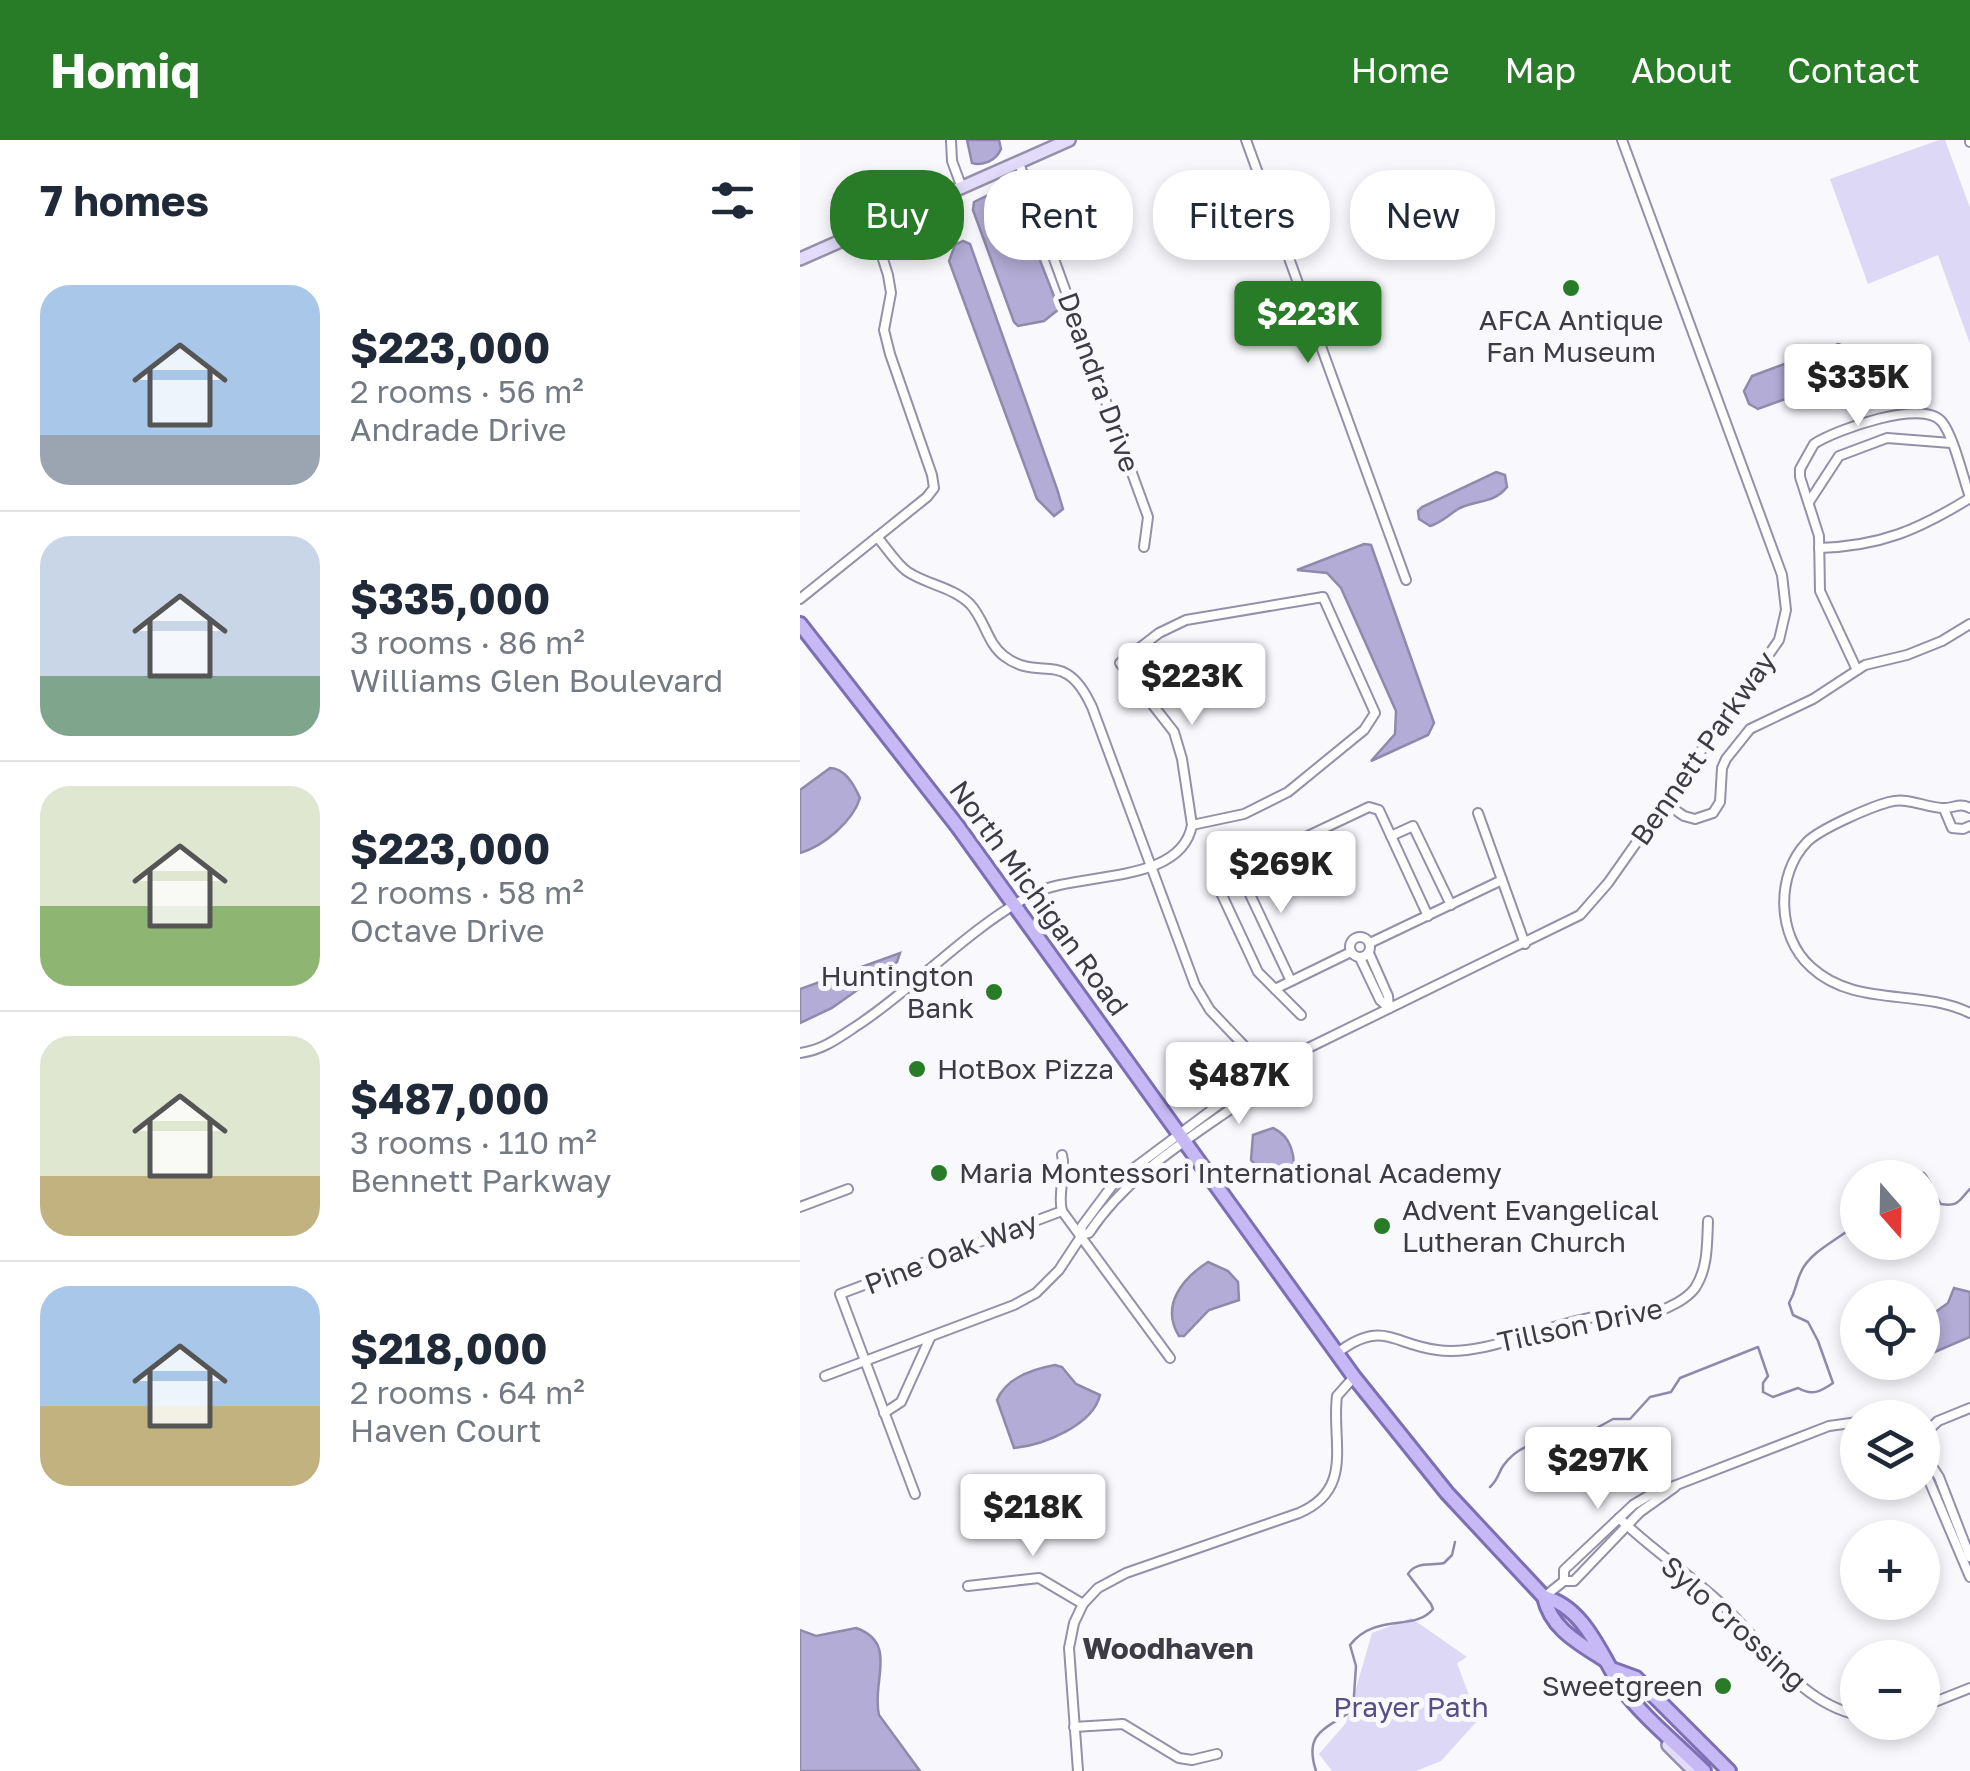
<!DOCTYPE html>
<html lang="en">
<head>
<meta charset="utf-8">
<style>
  body { margin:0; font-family:"Golos Text",sans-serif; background:#f6f6f7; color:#1f2937; height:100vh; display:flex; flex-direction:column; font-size:38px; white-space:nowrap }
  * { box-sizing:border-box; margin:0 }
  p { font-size:32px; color:#747a83 }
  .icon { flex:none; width:55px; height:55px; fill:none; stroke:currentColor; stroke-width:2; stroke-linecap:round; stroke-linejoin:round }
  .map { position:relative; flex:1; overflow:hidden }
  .drawer { display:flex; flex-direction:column; background:#fff; width:800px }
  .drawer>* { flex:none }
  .top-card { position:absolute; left:30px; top:30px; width:950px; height:90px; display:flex; gap:20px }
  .needle { width:65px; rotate:160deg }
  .buttons { position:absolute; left:1040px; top:1020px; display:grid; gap:20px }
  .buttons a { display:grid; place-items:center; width:100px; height:100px; border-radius:50%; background:#fff; box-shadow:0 5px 15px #0003; font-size:50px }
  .price { position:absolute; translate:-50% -85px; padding:0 22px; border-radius:10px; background:#fff; color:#222; font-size:32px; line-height:65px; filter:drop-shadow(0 2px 5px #0008) }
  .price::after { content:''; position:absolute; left:50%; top:60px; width:30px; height:22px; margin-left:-15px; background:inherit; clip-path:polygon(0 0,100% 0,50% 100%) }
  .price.selected { background:#297c27; color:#fff }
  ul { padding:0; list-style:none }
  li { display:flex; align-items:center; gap:30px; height:250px; padding:0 40px }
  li+li { border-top:2px solid #e0e1e3 }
  li span { display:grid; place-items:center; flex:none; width:280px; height:200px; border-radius:30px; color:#555 }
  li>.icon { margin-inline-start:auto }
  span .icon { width:120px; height:120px; fill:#fffc; stroke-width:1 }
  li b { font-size:42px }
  h2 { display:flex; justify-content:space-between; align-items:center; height:120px; padding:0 40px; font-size:42px }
  .chip { padding:0 35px; border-radius:40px; background:#fff; box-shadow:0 5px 15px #0003; font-size:35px; line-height:90px }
  .chip.selected { background:#297c27; color:#fff }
  header { display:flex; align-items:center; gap:60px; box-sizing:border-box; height:140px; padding:0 50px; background:#297c27; color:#fff }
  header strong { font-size:48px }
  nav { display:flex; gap:55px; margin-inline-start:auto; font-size:35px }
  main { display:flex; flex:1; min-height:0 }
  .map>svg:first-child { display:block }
  .green { fill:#dcd8f5 }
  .water { fill:#b2acd6; stroke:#8f8aab; stroke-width:2.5 }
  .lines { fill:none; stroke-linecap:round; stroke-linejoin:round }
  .stream { stroke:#8f8aab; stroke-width:2.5 }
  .street-casing { stroke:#9490a9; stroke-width:12 }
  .secondary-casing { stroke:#9490a9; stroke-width:16 }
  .primary-casing { stroke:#7d6fb3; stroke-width:18 }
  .street { stroke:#fff; stroke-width:8 }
  .secondary { stroke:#e2dcfa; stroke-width:11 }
  .primary { stroke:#c6b9f5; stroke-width:12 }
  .poi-dot { fill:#297c27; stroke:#f8f8fd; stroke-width:4 }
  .labels { text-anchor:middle; stroke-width:10; stroke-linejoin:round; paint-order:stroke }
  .poi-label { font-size:28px; fill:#3d3b46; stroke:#f8f8fd; text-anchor:start }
  .street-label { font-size:28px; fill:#3d3b46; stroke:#f8f8fd }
  .park-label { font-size:28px; fill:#584d85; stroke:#f8f8fd }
  .neighbourhood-label { font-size:30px; font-weight:bold; fill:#3d3b46; stroke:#f8f8fd }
</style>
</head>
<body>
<header>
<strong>Homiq</strong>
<nav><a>Home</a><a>Map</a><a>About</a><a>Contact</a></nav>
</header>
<main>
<section class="drawer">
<h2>7 homes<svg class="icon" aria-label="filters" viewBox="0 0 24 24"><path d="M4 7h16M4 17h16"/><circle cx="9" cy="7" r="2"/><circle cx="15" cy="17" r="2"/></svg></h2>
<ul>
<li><span style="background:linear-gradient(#a9c7e8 75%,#9aa5b1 0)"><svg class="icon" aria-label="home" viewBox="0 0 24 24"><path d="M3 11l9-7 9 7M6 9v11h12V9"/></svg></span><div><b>$223,000</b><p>2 rooms · 56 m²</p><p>Andrade Drive</p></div></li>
<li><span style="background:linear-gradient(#c9d6e8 70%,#7fa58c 0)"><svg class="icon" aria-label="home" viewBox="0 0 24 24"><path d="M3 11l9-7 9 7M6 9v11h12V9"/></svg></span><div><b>$335,000</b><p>3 rooms · 86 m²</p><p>Williams Glen Boulevard</p></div></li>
<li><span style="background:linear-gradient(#dfe7d0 60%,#8fb573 0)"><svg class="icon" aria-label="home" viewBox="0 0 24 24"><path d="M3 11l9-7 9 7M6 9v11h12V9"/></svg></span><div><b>$223,000</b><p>2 rooms · 58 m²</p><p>Octave Drive</p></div></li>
<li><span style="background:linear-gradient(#dfe7d0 70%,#c2b280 0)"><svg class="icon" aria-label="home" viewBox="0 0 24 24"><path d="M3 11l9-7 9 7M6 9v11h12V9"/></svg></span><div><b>$487,000</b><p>3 rooms · 110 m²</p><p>Bennett Parkway</p></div></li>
<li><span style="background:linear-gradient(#a9c7e8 60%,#c2b280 0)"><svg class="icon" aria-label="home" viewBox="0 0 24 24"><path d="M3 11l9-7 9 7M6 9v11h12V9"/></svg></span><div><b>$218,000</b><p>2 rooms · 64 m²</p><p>Haven Court</p></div></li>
</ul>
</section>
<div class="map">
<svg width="1170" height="1631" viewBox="0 0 1170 1631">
  <rect width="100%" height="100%" fill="#f8f8fd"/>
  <g class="green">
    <polygon points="1139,0 1145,0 1170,68 1170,204 1138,115 1068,144 1030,39"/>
    <polygon points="611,1478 667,1517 657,1523 678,1580 641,1621 616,1631 532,1631 519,1614 546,1583 572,1493"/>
  </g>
  <g class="water">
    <path d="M167,0H199L201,9C196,21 183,26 172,23Z"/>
    <polygon points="207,46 213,51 259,169 244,181 218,186 214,182 173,70 174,62"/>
    <polygon points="163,101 170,104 257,349 263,369 254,376 237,359 149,121 155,105"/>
    <polygon points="1038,204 1054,210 1059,223 1056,233 958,269 949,264 944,251 952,236"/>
    <path d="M696,332L705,335L707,347C695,363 677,360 660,368C649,374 643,382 630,386L619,379L618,371L622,367Z"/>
    <polygon points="564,404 571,405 634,583 628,595 571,621 595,594 596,571 541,448 527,433 497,430"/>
    <path d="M30,628C45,628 54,645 60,658C53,681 24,706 0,713V650Z"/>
    <polygon points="100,813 97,822 32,868 0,883 0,849"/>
    <path d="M473,988C491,996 496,1016 493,1035L484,1041L465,1035L451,1020L453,995Z"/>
    <path d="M408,1122L428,1131L438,1142L439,1160L409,1170L384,1196H379C360,1165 383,1138 408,1122Z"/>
    <polygon points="1154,1148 1170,1152 1170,1197 1123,1217 1123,1181 1148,1163"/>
    <path d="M255,1225L262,1227L276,1244L300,1255C293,1285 244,1305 214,1308L197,1260C206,1238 233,1229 255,1225Z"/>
    <path d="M56,1488C99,1503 71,1542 79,1575L120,1631H0V1490L16,1496Z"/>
  </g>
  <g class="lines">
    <g class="stream">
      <path d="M1106,1038L1112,1032L1124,1033C1133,1043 1133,1054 1141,1064C1159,1067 1159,1060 1170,1049"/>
      <path d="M690,1347C698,1340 698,1334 703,1326C718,1305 741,1298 764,1306L813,1279H830L850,1257L871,1252L880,1238L958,1207L968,1236L963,1243V1252L973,1257L998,1248C1012,1256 1020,1252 1033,1243L1018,1201L1008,1182L993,1175L989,1163C997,1149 995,1144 1001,1132C1010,1111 1041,1098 1058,1083"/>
      <path d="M516,1631C503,1591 527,1589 553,1570L556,1526L550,1505C576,1472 615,1492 633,1469L631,1464L608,1434C616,1421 631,1426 644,1423L652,1415L655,1402"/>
    </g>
    <g class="street-casing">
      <g id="street">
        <polyline points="151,0 152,21 162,48"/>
        <polyline points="446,0 606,440"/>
        <polyline points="1170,0 1170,2"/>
        <polyline points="219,23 348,377 344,407"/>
        <polyline points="1009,362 1039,316 1087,298 1151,303"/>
        <path d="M77,397C87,408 97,425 108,432C128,445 153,447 170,464C185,480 187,503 204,516C241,544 264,506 292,567L395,845L410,870L471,934"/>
        <path d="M1019,408C1081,406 1118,390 1170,358"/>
        <polyline points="0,459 127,357 134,348 132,335 90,214 84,190 91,153 88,135 73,88"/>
        <path d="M1057,530L1020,451L1019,396L1000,337V329L1014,304C1035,290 1123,258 1142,282C1154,297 1163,338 1170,357"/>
        <polyline points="865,663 884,676 895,679 913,673 920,662 922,628 926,619 950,589 1013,559 1065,525 1107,515 1142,501 1170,484"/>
        <path d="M1170,668C1159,662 1153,669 1142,668C1123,667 1109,657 1089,662C1070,667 1020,689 1007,702C975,735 977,797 1011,827C1055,868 1119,848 1170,873"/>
        <polyline points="1144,669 1152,688 1163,689 1170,686"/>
        <polyline points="678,673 725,804"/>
        <polyline points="438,729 490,839"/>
        <polyline points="628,776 591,696 613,686 651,765"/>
        <circle cx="560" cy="807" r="10"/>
        <polyline points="570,803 702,740"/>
        <polyline points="569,813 588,856 589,868"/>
        <polyline points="560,818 580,860 589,868"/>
        <polyline points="475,849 551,812"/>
        <polyline points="501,875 458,832 415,740 569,667 579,670 591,696"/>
        <path d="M0,913C24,910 41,896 61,883C120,843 170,787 233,754C276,731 381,746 392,685L382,619L374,592L320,523L359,493L386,480L523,457L575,573L564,590L488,652L444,674L392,685"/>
        <path d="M262,1015C267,1034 257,1052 262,1071L370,1218"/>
        <polyline points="0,1067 48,1049"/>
        <path d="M282,1095L289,1093C330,1031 396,995 455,952L462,940L500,912L780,775L808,743L979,500L986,470L982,435L822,0"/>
        <path d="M537,1213C582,1179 592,1204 637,1210C684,1217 748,1184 795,1177C815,1174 837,1179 856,1172C869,1168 887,1159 895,1148C908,1128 907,1104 908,1081"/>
        <polyline points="25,1236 214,1165 236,1153 259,1130 280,1098 282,1086 314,1043 449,942 462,940"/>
        <polyline points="84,1273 101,1262 130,1198"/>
        <polyline points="1122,1296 1138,1281 1170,1268"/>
        <polyline points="1122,1311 1139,1337 1170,1417"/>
        <polyline points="1122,1324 1170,1437"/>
        <polyline points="115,1354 40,1154 262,1071"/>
        <path d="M819,1378C849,1407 883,1430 915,1458C959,1496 997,1563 1058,1575"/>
        <polyline points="764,1441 764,1430 833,1365 848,1356 1029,1286 1058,1282"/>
        <polyline points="168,1446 239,1438 283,1464"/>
        <polyline points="744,1457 764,1441 774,1441 840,1372 875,1347"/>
        <polyline points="1122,1567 1170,1548"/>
        <polyline points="274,1587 323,1584 379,1618 392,1620 417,1614"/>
        <path d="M278,1631L269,1508L274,1483L283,1464L298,1448L326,1433L499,1373C555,1349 531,1301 537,1256L554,1237"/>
      </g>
    </g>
    <g class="secondary-casing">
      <g id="secondary">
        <polyline points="0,119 269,0"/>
        <polyline points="868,1605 894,1631"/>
      </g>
    </g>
    <g class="primary-casing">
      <g id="primary">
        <path d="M0,484L158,687L554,1237L647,1353L744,1457C751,1489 779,1503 805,1520"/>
        <path d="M744,1457C785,1467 801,1516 822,1548C841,1575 880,1607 904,1631"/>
        <polyline points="814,1530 836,1538 929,1631"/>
      </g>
    </g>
    <use href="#street" class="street"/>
    <use href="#secondary" class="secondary"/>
    <use href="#primary" class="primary"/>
  </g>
  <g class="poi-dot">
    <circle cx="771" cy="148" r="10"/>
    <circle cx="194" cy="852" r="10"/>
    <circle cx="117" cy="929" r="10"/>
    <circle cx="139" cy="1033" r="10"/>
    <circle cx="582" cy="1086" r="10"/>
    <circle cx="923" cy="1546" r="10"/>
  </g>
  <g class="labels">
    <g class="poi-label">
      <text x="771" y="190" text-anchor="middle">AFCA Antique<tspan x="771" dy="32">Fan Museum</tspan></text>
      <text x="174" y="846" text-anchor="end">Huntington<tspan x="174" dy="32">Bank</tspan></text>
      <text x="137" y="939">HotBox Pizza</text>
      <text x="159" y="1043">Maria Montessori International Academy</text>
      <text x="602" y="1080">Advent Evangelical<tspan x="602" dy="32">Lutheran Church</tspan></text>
      <text x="903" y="1556" text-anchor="end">Sweetgreen</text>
    </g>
    <g class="street-label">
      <text transform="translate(299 242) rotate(70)" y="10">Deandra Drive</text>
      <text transform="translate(903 608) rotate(-55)" y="10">Bennett Parkway</text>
      <text transform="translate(239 758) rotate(54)" y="10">North Michigan Road</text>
      <text transform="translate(151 1113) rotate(-21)" y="10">Pine Oak Way</text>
      <text transform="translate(780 1185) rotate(-12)" y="10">Tillson Drive</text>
      <text transform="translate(934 1483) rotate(42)" y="10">Sylo Crossing</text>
    </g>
    <g class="park-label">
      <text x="611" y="1577">Prayer Path</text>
    </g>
    <g class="neighbourhood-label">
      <text x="368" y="1519">Woodhaven</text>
    </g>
  </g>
</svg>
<div class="buttons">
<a><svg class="needle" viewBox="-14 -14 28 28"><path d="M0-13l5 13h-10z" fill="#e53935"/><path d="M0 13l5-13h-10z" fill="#747a83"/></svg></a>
<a><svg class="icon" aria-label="locate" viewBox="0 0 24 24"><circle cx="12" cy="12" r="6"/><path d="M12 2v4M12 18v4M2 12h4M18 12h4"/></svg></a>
<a><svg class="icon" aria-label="layers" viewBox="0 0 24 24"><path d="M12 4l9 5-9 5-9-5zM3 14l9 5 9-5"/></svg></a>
<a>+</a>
<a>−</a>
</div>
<b class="price selected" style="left:508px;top:226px">$223K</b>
<b class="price" style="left:1058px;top:289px">$335K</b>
<b class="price" style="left:392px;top:588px">$223K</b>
<b class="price" style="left:481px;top:776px">$269K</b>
<b class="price" style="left:439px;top:987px">$487K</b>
<b class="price" style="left:798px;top:1372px">$297K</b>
<b class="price" style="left:233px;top:1419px">$218K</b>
<div class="top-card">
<a class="chip selected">Buy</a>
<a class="chip">Rent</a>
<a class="chip">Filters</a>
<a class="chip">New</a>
</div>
</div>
</main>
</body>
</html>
